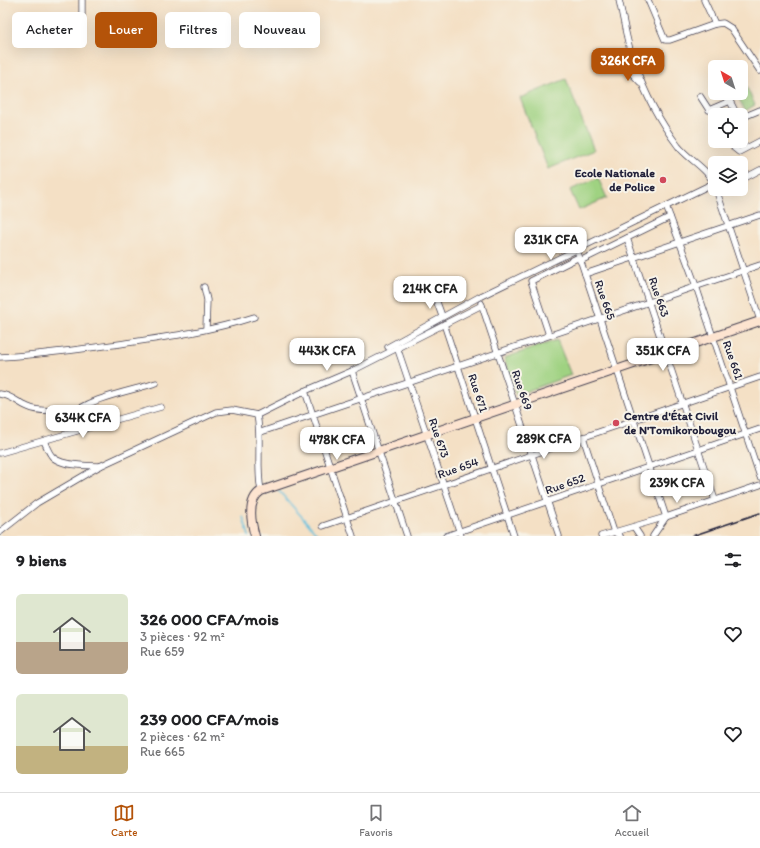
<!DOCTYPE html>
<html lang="fr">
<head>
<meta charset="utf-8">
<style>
  body { margin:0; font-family:Itim,sans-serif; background:#f2f2f2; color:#202124; height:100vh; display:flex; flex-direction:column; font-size:15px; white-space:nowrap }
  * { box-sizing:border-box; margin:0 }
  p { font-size:13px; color:#757577 }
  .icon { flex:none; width:22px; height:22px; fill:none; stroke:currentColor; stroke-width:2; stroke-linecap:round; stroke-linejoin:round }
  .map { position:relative; height:536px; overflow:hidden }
  .panel { display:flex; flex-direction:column; background:#fff; flex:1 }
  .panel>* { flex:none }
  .guide { position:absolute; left:12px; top:12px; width:400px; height:36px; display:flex; gap:8px }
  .needle { width:26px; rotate:321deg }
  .controls { position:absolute; left:708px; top:60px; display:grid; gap:8px }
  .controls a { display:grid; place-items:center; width:40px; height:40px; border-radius:6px; background:#fff; box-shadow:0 4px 16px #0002; font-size:20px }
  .price { position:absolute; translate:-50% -34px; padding:0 9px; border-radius:8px; background:#fff; color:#222; font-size:13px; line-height:26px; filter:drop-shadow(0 1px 2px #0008) }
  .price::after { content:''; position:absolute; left:50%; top:24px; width:12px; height:9px; margin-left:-6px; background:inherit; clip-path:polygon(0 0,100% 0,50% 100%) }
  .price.on { background:#b45309; color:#fff }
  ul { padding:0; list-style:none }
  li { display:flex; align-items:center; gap:12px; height:100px; padding:0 16px }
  li span { display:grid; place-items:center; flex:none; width:112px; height:80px; border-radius:6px; color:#555 }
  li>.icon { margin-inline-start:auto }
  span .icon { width:48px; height:48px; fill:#fffc; stroke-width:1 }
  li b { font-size:17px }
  h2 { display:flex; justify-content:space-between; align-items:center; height:48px; padding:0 16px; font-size:17px }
  .chip { padding:0 14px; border-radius:6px; background:#fff; box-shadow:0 4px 16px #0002; font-size:14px; line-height:36px }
  .chip.on { background:#b45309; color:#fff }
  .dock { display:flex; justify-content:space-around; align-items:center; height:56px; border-top:1px solid #e0e0e0; background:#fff; font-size:11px; color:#757577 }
  .dock a { display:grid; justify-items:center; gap:2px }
  .dock .on { color:#b45309 }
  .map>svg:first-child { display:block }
  .pitch { fill:#9fd281; stroke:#607a5e }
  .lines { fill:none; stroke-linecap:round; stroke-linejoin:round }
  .stream { stroke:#61c0df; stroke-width:1.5 }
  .street-casing { stroke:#423e50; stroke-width:7 }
  .secondary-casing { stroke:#423e50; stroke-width:10 }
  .street { stroke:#fff; stroke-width:5.5 }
  .secondary { stroke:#fde4d0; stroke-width:8 }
  .rail { stroke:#22223b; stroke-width:1.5 }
  .poi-dot { fill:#d1495b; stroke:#f7f3e8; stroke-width:1.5 }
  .labels { text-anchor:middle; stroke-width:4; stroke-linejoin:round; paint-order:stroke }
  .poi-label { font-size:12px; font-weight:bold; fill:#22223b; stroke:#f7f3e8; text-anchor:end }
  .street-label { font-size:12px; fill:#22223b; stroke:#f7f3e8 }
</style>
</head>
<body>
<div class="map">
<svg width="760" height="536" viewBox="0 0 760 536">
  <rect width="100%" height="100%" fill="#f7f3e8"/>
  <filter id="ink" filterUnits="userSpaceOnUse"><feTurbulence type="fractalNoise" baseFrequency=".025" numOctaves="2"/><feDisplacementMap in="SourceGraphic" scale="8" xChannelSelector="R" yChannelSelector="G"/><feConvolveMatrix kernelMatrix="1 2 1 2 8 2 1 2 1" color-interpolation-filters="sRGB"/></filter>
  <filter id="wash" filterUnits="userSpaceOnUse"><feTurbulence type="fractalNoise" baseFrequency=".012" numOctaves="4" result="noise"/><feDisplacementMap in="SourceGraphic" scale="16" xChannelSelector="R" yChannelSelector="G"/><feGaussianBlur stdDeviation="0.9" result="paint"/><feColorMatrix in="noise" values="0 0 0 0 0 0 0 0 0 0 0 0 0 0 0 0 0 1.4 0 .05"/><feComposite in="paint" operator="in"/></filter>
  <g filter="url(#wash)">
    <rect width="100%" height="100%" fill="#f4e0c5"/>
    <g class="pitch">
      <polygon points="566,79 594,150 548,169 520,98"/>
      <polygon points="747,88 755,105 745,111 736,93 741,93 741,91"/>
      <polygon points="598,178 607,198 579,210 570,190"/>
      <polygon points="557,340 571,375 516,395 504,358"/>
    </g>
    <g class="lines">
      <g class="stream">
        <polyline points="278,490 319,536"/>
        <polyline points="243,517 249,536"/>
      </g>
    </g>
  </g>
  <g filter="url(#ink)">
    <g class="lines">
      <g class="street-casing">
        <g id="street">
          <path d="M619,0C624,21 627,45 635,65C645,94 660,122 678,146C689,160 709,169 715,186"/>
          <polyline points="648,0 665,40 670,40 715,24"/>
          <polyline points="704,0 715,24 723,23 731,28 760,71"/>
          <polyline points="82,30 82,0"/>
          <polyline points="626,67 640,82"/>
          <polyline points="726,93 737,115"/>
          <polyline points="700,96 709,110 730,101"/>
          <polyline points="741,118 760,110"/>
          <polyline points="731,141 734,148 739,152 760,141"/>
          <polyline points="741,180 760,170"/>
          <polyline points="716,189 760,320"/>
          <polyline points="666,206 696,286 760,477"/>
          <polyline points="627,238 715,500"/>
          <polyline points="577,250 666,517 653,536"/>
          <polyline points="580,261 670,217"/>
          <polyline points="585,274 760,215"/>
          <polyline points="204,287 207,300 206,329"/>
          <polyline points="435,297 442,316"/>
          <polyline points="481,303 559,536"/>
          <polyline points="444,324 514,536"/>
          <polyline points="549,335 531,281 579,257"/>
          <polyline points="388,347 479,297 714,183"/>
          <polyline points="397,347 461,536"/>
          <path d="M0,357C39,355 74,350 112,345C160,338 208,332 254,317"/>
          <polyline points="352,371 407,536"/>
          <polyline points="305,391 353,536"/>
          <path d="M0,394C11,395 18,403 28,407C50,417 63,399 76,431"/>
          <path d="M69,417C87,398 131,391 156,383"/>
          <polyline points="261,432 760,265"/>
          <polyline points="583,437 614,532 620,536"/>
          <path d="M44,441C46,445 48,451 51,455C58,466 87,466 100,466"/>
          <polyline points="0,453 161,407"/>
          <path d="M261,491C256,466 262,440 257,415L305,391L352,371L482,305"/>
          <polyline points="323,526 760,377"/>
          <polyline points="634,527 640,536"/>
          <polyline points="0,532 37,503 100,466 216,412 232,410 257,415"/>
          <polyline points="446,536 760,429"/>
          <polyline points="601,536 666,517 760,485"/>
        </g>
      </g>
      <g class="secondary-casing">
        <path id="secondary" d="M255,536C251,522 247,500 261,491L760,321"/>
      </g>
      <use href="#street" class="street"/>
      <use href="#secondary" class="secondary"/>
      <polyline class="rail" points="692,536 760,513"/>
    </g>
  </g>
  <g class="poi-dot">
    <circle cx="663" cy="180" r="4"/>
    <circle cx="616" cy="423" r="4"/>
  </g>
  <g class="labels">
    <g class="poi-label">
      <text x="655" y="177">Ecole Nationale<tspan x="655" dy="14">de Police</tspan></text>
      <text x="624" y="420" text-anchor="start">Centre d'État Civil<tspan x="624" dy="14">de N'Tomikorobougou</tspan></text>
    </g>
    <g class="street-label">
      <text transform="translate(659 297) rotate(71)" y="4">Rue 663</text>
      <text transform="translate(605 300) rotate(71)" y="4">Rue 665</text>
      <text transform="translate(733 360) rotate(71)" y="4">Rue 661</text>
      <text transform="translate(522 390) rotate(71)" y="4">Rue 669</text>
      <text transform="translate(478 393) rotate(72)" y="4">Rue 671</text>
      <text transform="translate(439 438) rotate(71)" y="4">Rue 673</text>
      <text transform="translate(458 468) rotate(-19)" y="4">Rue 654</text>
      <text transform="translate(565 484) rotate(-19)" y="4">Rue 652</text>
    </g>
  </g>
</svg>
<div class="controls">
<a><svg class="needle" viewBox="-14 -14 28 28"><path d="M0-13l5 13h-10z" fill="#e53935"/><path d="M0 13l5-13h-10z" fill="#757577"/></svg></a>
<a><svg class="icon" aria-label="locate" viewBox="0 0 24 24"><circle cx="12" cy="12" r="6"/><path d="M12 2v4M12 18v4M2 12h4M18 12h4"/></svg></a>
<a><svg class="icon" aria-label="layers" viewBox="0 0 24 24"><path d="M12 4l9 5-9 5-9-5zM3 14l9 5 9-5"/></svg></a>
</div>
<b class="price on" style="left:628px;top:82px">326K CFA</b>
<b class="price" style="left:551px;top:261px">231K CFA</b>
<b class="price" style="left:430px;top:310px">214K CFA</b>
<b class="price" style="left:327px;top:372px">443K CFA</b>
<b class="price" style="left:663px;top:372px">351K CFA</b>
<b class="price" style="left:83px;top:439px">634K CFA</b>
<b class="price" style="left:544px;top:460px">289K CFA</b>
<b class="price" style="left:337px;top:461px">478K CFA</b>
<b class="price" style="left:677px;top:504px">239K CFA</b>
<div class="guide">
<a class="chip">Acheter</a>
<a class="chip on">Louer</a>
<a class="chip">Filtres</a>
<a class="chip">Nouveau</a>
</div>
</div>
<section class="panel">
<h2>9 biens<svg class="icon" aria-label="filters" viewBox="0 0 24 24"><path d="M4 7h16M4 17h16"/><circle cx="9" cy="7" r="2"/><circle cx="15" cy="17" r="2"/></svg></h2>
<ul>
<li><span style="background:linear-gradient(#dfe7d0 60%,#b9a48a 0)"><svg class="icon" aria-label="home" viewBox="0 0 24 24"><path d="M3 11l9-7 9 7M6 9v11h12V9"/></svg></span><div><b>326 000 CFA/mois</b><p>3 pièces · 92 m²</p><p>Rue 659</p></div><svg class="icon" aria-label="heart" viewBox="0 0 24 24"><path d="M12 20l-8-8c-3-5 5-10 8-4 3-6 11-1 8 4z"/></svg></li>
<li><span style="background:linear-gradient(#dfe7d0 65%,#c2b280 0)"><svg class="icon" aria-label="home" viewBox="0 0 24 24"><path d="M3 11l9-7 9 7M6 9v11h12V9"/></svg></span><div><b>239 000 CFA/mois</b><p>2 pièces · 62 m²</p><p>Rue 665</p></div><svg class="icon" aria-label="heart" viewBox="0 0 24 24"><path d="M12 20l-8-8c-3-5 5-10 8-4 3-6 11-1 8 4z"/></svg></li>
</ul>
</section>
<nav class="dock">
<a class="on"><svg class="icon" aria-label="map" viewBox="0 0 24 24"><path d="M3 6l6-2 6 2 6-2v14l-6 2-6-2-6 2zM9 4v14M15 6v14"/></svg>Carte</a>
<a><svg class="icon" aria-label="saved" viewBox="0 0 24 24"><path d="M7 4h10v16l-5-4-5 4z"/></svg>Favoris</a>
<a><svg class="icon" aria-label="home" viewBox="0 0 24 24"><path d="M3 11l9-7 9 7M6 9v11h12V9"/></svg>Accueil</a>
</nav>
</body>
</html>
